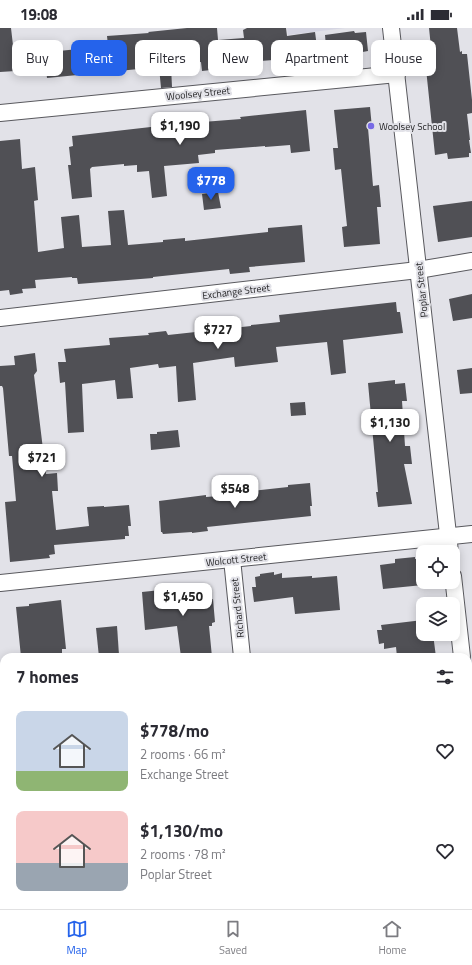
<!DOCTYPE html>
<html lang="en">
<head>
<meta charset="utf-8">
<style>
  body { margin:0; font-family:"Titillium Web",sans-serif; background:#f7f7f7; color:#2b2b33; height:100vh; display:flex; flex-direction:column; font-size:15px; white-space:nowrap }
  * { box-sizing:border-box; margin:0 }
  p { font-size:13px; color:#7c7c81 }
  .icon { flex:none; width:22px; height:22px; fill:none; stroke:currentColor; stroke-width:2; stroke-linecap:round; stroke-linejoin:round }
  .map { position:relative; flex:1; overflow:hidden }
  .drawer { position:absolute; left:0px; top:625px; width:472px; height:256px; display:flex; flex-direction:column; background:#fff; border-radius:12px 12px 0 0; box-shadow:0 2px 10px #0003 }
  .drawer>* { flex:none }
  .top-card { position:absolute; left:12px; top:12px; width:448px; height:36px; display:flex; gap:8px }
  .controls { position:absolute; left:416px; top:517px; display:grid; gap:8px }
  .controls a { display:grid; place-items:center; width:44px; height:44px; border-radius:8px; background:#fff; box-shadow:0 2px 10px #0003; font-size:20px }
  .price { position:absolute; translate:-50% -34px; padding:0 9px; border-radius:8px; background:#fff; color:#222; font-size:13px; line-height:26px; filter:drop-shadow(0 1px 2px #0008) }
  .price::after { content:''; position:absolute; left:50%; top:24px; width:12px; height:9px; margin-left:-6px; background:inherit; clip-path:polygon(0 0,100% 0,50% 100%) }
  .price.on { background:#2563eb; color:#fff }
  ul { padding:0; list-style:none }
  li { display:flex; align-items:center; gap:12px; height:100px; padding:0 16px }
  li span { display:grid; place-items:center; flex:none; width:112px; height:80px; border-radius:8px; color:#555 }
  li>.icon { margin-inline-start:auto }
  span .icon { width:48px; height:48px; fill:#fffc; stroke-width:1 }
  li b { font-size:17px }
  h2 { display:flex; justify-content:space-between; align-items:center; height:48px; padding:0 16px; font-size:17px }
  .tag { padding:0 14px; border-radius:8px; background:#fff; box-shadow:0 2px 10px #0003; font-size:14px; line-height:36px }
  .tag.on { background:#2563eb; color:#fff }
  .status { display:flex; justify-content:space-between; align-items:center; height:28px; padding:0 20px; background:#fff; direction:ltr }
  .status svg { height:11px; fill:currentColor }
  .dock { display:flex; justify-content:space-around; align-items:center; height:56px; border-top:1px solid #e1e1e2; background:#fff; font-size:11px; color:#7c7c81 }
  .dock a { display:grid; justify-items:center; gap:2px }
  .dock .on { color:#2563eb }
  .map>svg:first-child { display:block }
  .built { fill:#d5d5e2 }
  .building { fill:#505055 }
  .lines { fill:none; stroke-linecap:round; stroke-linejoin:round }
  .minor-casing { stroke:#59595e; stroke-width:18 }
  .minor { stroke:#fff; stroke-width:16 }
  .poi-dot { fill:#776ae5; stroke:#e2e2e8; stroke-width:1.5 }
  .labels { text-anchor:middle; stroke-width:4; stroke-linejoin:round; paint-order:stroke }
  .street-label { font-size:10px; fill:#252527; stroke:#e2e2e8 }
  .poi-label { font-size:10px; fill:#252527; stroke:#e2e2e8; text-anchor:start }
</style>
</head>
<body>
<div class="status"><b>19:08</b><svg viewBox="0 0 49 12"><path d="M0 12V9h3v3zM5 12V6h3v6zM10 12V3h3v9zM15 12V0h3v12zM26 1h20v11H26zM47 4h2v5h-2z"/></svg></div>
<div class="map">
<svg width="472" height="881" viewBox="0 0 472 881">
  <rect width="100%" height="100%" fill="#e2e2e8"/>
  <polygon class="built" points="287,0 345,0 288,7"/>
  <g class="building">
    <polygon points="0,0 11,0 14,26 38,23 39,25 108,18 107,8 149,5 148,4 187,0 217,0 218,12 244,10 243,2 247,0 286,0 287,8 315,4 317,19 288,23 289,31 286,31 219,36 220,41 202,43 201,34 171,38 172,59 161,60 159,39 47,50 46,41 0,44"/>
    <polygon points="429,0 457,0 460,24 462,23 462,26 467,26 472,72 472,85 467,86 470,112 469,112 471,125 469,125 469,129 448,131 447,125 435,127 425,31 432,29"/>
    <polygon points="354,3 355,5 366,4 368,23 357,25 357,27 354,27 355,28 327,30 325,7"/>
    <polygon points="370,79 372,100 368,100 373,158 379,157 381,179 377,179 380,216 344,219 342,199 347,198 341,141 335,142 333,120 338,120 334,82"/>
    <polygon points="306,82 310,123 291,125 290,117 265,119 265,118 215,122 215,125 198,127 199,135 164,138 167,168 152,170 149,143 137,144 137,137 124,138 124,136 92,139 90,141 92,169 72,171 68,137 71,137 69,119 73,118 72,108 177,96 241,91 240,89"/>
    <polygon points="20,111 22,141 35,139 38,172 34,173 38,224 64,220 61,189 79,187 82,219 111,217 108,183 124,182 128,217 163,214 163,212 185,210 185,213 268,204 268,200 302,197 305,234 249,239 250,244 230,246 229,241 153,249 153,250 78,256 77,250 72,250 72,249 35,252 36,260 22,261 23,265 10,267 9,262 0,263 0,113"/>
    <polygon points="218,164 221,180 204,182 202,166"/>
    <polygon points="472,173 472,209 438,214 433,178"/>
    <polygon points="472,266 472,290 453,293 449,271"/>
    <polygon points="396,274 397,284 400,284 403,305 343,312 346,345 331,347 327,314 276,319 278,334 235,339 234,329 193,335 196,372 178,374 176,338 159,340 158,336 130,340 133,370 117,371 115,352 82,356 84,404 68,405 65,354 60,355 58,334 66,334 64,321 110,317 109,310 149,307 148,305 166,303 168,307 251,298 251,297 280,294 279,287"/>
    <polygon points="35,325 37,343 34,347 46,446 57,445 58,463 52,463 56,502 89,498 87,479 104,478 104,479 129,477 131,498 128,498 129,508 125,508 125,511 54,517 55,526 49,527 50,530 10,534 5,474 16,473 12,428 9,428 3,360 2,358 0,358 0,338 15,337 14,328"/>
    <polygon points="472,340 472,365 460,366 457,342"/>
    <polygon points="395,352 395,356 405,355 407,373 402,373 405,418 410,418 412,436 404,436 412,476 378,479 376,464 378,464 368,355"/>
    <polygon points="305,374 306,387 291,388 290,375"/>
    <polygon points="178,402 180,419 151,422 150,406 157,406 157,404"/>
    <polygon points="310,455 312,478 310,478 311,488 207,499 208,503 192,505 192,504 163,506 162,504 161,504 159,473 206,467 206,469 243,466 242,464 288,459 288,457"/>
    <polygon points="415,529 415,531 423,530 423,557 383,561 380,537 395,535 395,531"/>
    <polygon points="274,544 274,547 282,545 282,550 312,548 312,550 337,548 340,582 295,586 293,569 254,574 252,559 256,559 255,549 260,548 260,546"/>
    <polygon points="208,557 210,572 213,571 215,594 212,595 212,598 209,598 212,629 181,629 177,598 145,602 142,564"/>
    <polygon points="61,572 66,621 62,621 62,627 44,629 34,629 34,627 21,629 16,579 29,578 29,576"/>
    <polygon points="423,592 423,606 433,606 436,629 397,629 396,619 384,621 384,615 379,616 377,602 382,602 381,597"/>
    <polygon points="117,598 119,627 99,629 96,600"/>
  </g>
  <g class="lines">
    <g class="minor-casing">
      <g id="minor">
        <polyline points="391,0 450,524"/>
        <polyline points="0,85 397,46"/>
        <polyline points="0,290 418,242 472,233"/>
        <polyline points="232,531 242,629"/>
        <polyline points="453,548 462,629"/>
        <polyline points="0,555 472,506"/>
        <polyline points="468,681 472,717"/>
        <polyline points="468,861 472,861"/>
        <polyline points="0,869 1,881"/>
        <polyline points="266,881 307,877"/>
      </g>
    </g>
    <use href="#minor" class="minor"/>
  </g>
  <circle class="poi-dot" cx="371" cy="98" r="4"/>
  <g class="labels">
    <g class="street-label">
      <text transform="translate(198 65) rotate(-6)" y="4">Woolsey Street</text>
      <text transform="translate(421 262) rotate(-96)" y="4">Poplar Street</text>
      <text transform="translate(236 263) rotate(-7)" y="4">Exchange Street</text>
      <text transform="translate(236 531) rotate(-6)" y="4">Wolcott Street</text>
      <text transform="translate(237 580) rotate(-96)" y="4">Richard Street</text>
    </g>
    <g class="poi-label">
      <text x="379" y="102">Woolsey School</text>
    </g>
  </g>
</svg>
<div class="controls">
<a><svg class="icon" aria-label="locate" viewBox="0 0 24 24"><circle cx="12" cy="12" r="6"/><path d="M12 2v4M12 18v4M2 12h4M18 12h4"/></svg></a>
<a><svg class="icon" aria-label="layers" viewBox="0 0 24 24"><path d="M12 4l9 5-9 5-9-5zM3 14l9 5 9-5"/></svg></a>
</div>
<b class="price" style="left:180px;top:118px">$1,190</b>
<b class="price on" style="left:211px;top:173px">$778</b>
<b class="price" style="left:218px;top:322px">$727</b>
<b class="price" style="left:390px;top:415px">$1,130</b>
<b class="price" style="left:42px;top:450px">$721</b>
<b class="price" style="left:235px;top:481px">$548</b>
<b class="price" style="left:183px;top:589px">$1,450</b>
<div class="top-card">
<a class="tag">Buy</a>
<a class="tag on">Rent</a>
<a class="tag">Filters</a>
<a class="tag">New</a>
<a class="tag">Apartment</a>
<a class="tag">House</a>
</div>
<section class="drawer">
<h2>7 homes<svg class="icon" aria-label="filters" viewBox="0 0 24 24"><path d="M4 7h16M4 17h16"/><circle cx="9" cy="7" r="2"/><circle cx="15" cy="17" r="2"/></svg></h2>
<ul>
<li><span style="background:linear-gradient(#c9d6e8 75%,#8fb573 0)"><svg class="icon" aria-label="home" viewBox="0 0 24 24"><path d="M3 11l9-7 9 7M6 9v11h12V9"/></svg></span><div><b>$778/mo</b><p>2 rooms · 66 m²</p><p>Exchange Street</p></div><svg class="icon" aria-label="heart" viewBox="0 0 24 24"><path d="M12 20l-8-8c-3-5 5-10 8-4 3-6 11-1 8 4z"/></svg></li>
<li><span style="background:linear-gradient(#f6c9c9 65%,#9aa5b1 0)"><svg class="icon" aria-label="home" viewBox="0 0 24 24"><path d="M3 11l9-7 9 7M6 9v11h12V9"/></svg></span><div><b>$1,130/mo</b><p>2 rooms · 78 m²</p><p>Poplar Street</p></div><svg class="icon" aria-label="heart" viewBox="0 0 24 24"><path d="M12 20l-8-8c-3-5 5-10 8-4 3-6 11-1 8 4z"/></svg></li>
</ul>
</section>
</div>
<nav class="dock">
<a class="on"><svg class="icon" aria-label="map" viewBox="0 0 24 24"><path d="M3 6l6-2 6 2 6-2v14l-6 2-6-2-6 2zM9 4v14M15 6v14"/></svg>Map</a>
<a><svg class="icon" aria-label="saved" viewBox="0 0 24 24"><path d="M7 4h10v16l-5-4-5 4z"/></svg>Saved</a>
<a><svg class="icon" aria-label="home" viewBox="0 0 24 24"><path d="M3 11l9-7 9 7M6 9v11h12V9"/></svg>Home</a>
</nav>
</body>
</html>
